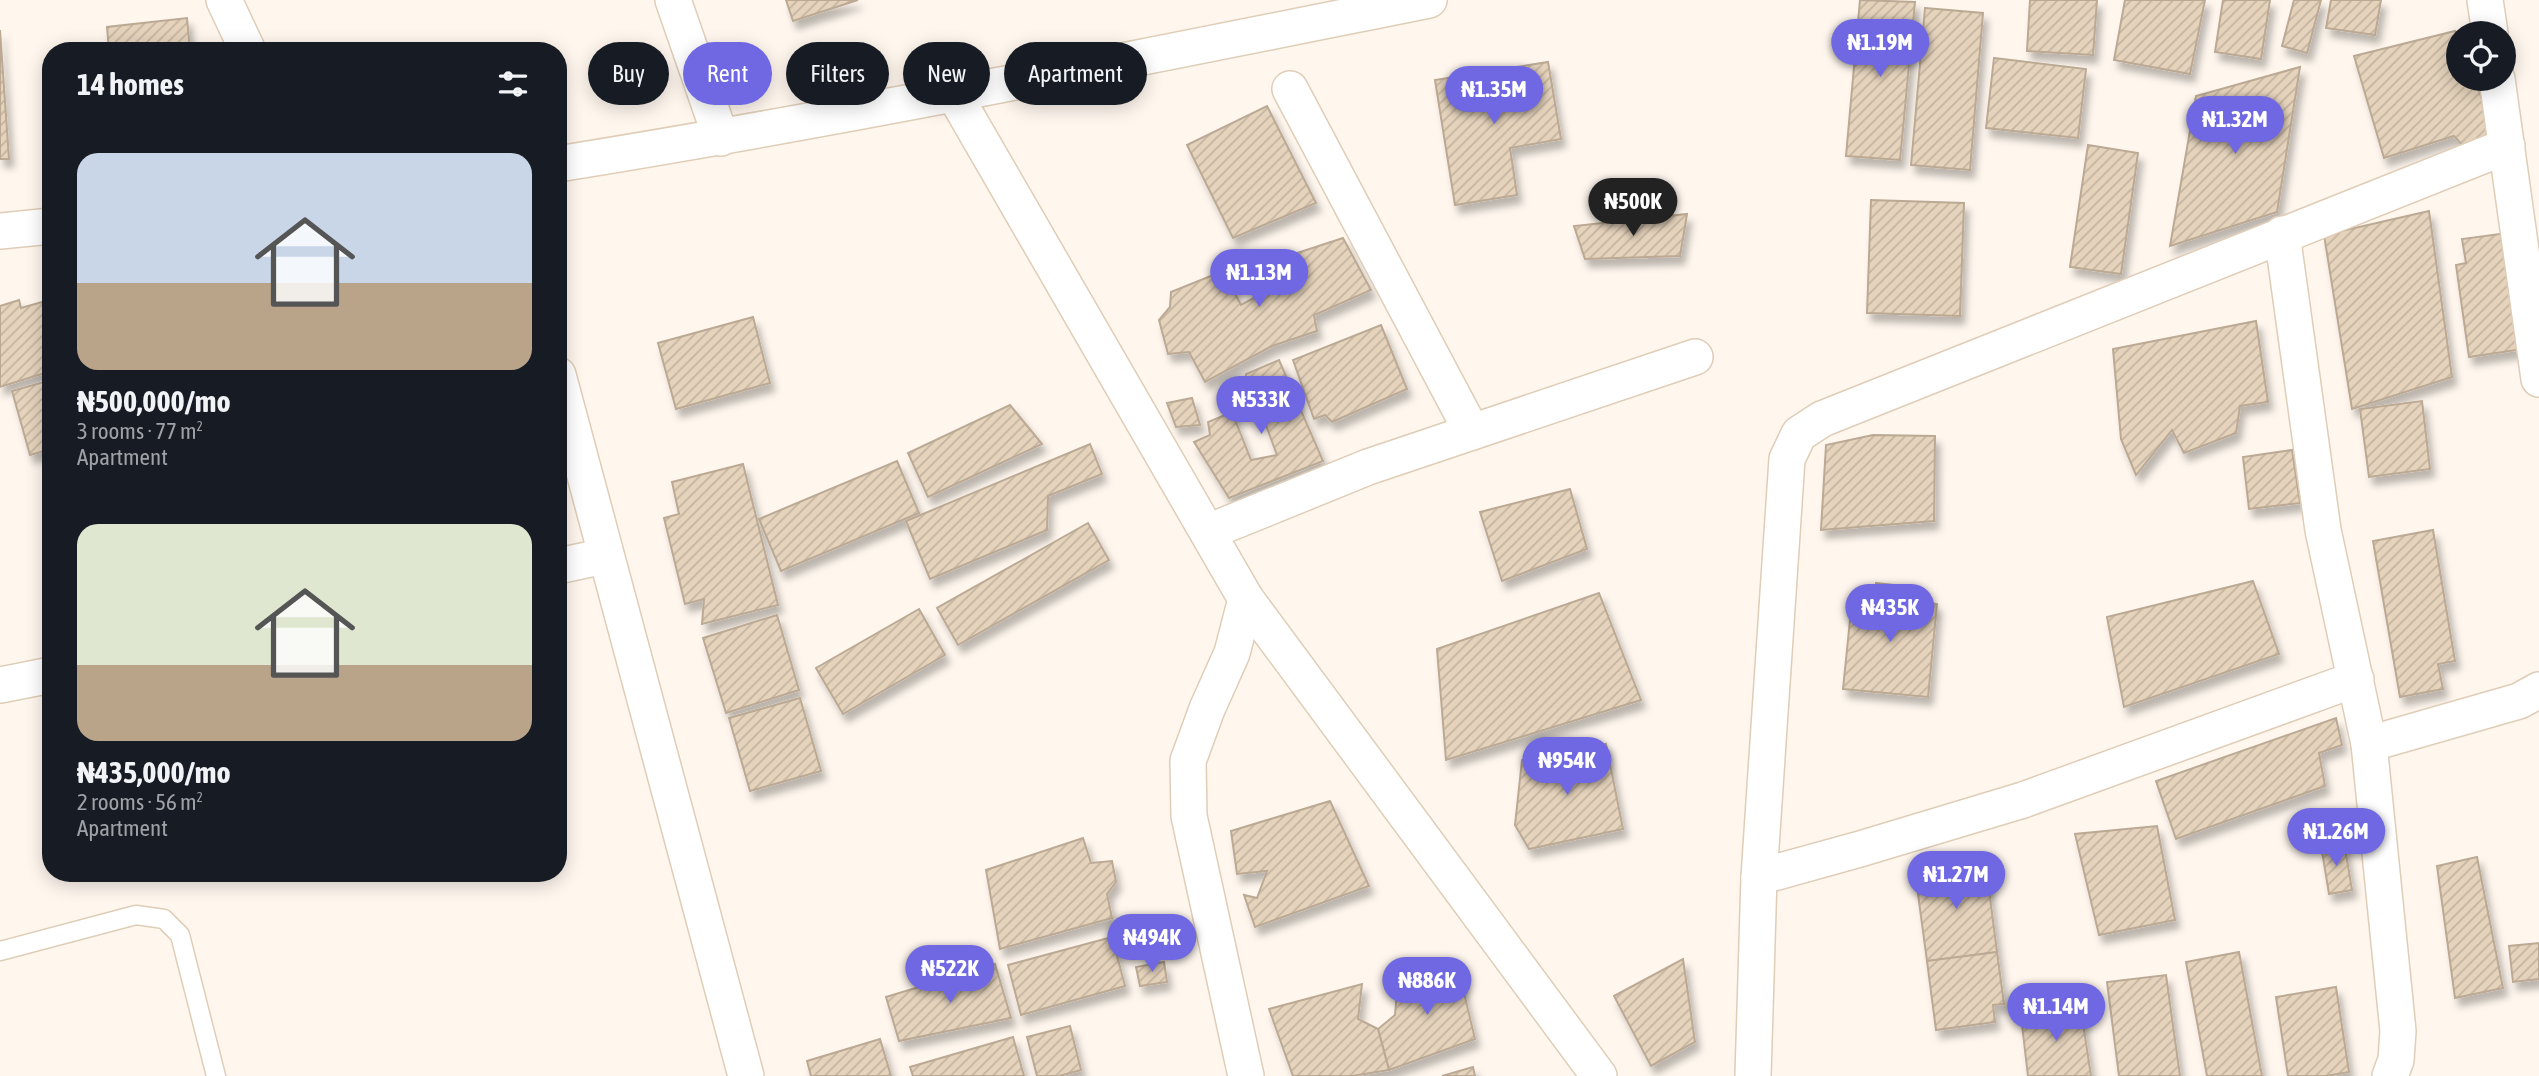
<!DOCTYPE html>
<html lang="en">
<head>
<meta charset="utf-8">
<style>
  body { margin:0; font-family:"Asap Condensed",sans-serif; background:#242831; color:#f1f3f6; height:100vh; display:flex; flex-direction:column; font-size:26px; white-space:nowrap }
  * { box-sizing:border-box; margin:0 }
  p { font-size:23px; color:#9ea1a6 }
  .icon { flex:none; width:38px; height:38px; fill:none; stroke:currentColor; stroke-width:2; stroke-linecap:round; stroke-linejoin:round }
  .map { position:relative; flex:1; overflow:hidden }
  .sheet { position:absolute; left:42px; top:42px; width:525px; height:840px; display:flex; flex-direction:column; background:#171b24; border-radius:28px; box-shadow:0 4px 18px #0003 }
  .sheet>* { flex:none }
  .hud { position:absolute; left:588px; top:42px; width:665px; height:63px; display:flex; gap:14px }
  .buttons { position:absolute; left:2446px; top:21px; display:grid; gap:14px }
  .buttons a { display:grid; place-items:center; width:70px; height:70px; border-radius:50%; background:#171b24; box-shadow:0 4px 18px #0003; font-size:35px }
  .price { position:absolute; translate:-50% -60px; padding:0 16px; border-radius:24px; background:#6f68e2; color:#fff; font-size:23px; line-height:46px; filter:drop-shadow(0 2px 4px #0008) }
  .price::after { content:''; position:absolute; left:50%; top:42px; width:21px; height:16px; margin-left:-10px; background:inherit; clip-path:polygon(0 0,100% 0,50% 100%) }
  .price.on { background:#222; color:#fff }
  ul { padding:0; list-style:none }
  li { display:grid; align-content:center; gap:14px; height:371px; padding:0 35px }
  li span { display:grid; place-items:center; height:217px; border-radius:21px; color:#555 }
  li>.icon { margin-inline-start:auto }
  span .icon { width:126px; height:126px; fill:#fffc; stroke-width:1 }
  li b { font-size:30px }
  h2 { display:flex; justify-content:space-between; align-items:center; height:84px; padding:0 35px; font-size:30px }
  .chip { padding:0 24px; border-radius:32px; background:#171b24; box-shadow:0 4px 18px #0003; font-size:24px; line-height:63px }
  .chip.on { background:#6f68e2; color:#fff }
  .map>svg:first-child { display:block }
  .building { fill:url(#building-hatch); stroke:#bba994; stroke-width:2; filter:url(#shadow) }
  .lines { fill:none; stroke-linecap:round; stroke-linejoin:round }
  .lane-casing { stroke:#dfcdb7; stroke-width:21 }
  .street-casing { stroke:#dfcdb7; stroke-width:38 }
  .lane { stroke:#fff; stroke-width:18 }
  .street { stroke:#fff; stroke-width:35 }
</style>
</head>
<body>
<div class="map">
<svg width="2539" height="1076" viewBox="0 0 2539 1076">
  <defs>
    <pattern id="building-hatch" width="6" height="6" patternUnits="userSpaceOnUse" patternTransform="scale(1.75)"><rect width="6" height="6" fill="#e5d3bc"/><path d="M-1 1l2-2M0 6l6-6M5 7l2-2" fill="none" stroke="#c4b4a0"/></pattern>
    <filter id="shadow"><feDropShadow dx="4.5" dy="8" stdDeviation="3.5" flood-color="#0004"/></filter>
  </defs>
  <rect width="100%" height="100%" fill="#fff7ee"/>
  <g class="building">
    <polygon points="786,0 858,0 793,21"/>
    <polygon points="1860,0 1915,2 1900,160 1846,156"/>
    <polygon points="2030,0 2097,0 2093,55 2027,51"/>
    <polygon points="2125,0 2205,0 2190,74 2114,60"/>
    <polygon points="2223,0 2270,0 2261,59 2215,52"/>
    <polygon points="2294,0 2321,0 2307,53 2282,46"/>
    <polygon points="2331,0 2381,0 2375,35 2326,28"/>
    <polygon points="1925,8 1983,13 1970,170 1911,165"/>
    <polygon points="187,18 190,51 109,51 107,27"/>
    <polygon points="0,30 9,159 0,159"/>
    <polygon points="2455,31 2459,40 2459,79 2474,79 2496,134 2463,146 2454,136 2384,158 2354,56"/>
    <polygon points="1994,58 2086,69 2078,138 1986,128"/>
    <polygon points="1548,62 1561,139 1510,148 1517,195 1455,205 1435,80"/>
    <polygon points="2300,67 2277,212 2170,246 2196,96"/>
    <polygon points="1267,106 1316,203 1233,238 1187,145"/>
    <polygon points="2088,145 2138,153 2121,274 2070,267"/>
    <polygon points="1871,200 1964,203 1960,316 1867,313"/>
    <polygon points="2429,211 2452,377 2352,409 2324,235"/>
    <polygon points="1687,214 1680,256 1585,259 1574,226"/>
    <polygon points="2507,233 2523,349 2469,357 2456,265 2466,263 2462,239"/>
    <polygon points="1343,238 1371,290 1314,315 1317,331 1272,346 1205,382 1189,352 1168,354 1159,320 1170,307 1171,292 1223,271 1241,305 1289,279 1282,258"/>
    <polygon points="19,300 21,308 42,302 51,332 51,371 0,387 0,306"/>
    <polygon points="753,317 770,383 676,409 658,343"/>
    <polygon points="2256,321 2268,402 2240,406 2236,433 2184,453 2172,430 2136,475 2121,439 2113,349"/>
    <polygon points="1381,325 1407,389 1332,422 1325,415 1314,419 1293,360"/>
    <polygon points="1279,360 1323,461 1229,498 1194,442 1210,435 1208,422 1232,412 1251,460 1277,455 1258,404 1247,404 1244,386 1246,374"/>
    <polygon points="51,380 51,449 30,455 12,391"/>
    <polygon points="1192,398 1200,425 1176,427 1167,403"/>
    <polygon points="2422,401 2430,469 2369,477 2360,409"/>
    <polygon points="1010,405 1042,444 928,497 908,453"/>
    <polygon points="1873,435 1935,436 1934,521 1821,530 1826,445"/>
    <polygon points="1090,444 1102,474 1048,496 1047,530 930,579 906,521"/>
    <polygon points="2292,450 2300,503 2249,509 2243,457"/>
    <polygon points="897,461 919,513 781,571 759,519"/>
    <polygon points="743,464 778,605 702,624 704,599 685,604 664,518 679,514 672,482"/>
    <polygon points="1570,489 1587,549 1502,581 1480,512"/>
    <polygon points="1088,523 1109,560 958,645 937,608"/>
    <polygon points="2433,530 2455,661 2438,664 2443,689 2400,697 2373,541"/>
    <polygon points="2253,581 2279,654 2124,707 2107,617"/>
    <polygon points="1876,583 1902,586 1907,600 1937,604 1928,697 1843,689 1852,600 1874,603"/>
    <polygon points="1599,593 1641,700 1446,760 1437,649"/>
    <polygon points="919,609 945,655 843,714 816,668"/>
    <polygon points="777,615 799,690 726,713 703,638"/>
    <polygon points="800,698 821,771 750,791 729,718"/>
    <polygon points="2336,718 2342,745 2319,753 2325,786 2176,839 2156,781"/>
    <polygon points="1606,744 1623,829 1529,849 1515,825 1522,760"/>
    <polygon points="1330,801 1369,886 1255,927 1244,895 1257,898 1267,871 1237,874 1231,831"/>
    <polygon points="2157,826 2175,920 2099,935 2075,834"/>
    <polygon points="1083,838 1091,863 1112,861 1116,882 1107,894 1112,918 1000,949 986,870"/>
    <polygon points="2344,842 2352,890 2329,894 2321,845"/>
    <polygon points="2477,857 2503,988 2455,998 2437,866"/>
    <polygon points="1985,859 1997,952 1927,961 1915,872"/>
    <polygon points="1112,937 1125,986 1021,1015 1008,965"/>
    <polygon points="2539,943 2539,979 2513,982 2509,946"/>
    <polygon points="1997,952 2004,1004 1993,1005 1995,1022 1936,1030 1927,961"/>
    <polygon points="2239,952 2262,1076 2207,1076 2186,962"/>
    <polygon points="1683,959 1695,1042 1651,1066 1614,996"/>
    <polygon points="1164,962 1167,982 1140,986 1136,967"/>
    <polygon points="995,964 1011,1018 899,1041 886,997"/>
    <polygon points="1457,964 1475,1039 1389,1070 1378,1029 1395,1015 1398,980"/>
    <polygon points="2166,975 2180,1076 2119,1076 2107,982"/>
    <polygon points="1362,984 1358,1019 1378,1029 1389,1070 1352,1076 1293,1076 1269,1009"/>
    <polygon points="2336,987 2349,1072 2326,1076 2288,1076 2276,997"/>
    <polygon points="2080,1003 2091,1076 2028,1076 2021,1016"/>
    <polygon points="1070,1026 1081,1070 1059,1076 1037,1076 1027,1037"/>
    <polygon points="1013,1037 1024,1076 913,1076 910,1067"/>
    <polygon points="880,1039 891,1076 811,1076 807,1061"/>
    <polygon points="1473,1067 1475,1076 1442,1076"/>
  </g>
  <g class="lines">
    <g class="lane-casing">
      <polyline id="lane" points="0,951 136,915 164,919 180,935 216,1076"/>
    </g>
    <g class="street-casing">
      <g id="street">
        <polyline points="224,0 248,51"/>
        <polyline points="673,0 721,138"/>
        <polyline points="2485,0 2490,33"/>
        <polyline points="2497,79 2539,379"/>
        <polyline points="1290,89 1472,432"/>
        <polyline points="954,94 1246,599 1599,1076"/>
        <path d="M558,164C850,117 1139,58 1429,0"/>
        <polyline points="0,231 51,226"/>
        <polyline points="2282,234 2323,530 2369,744 2398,1031 2396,1060 2390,1076"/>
        <polyline points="558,375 746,1076"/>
        <polyline points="1208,532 1368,467 1695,357"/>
        <polyline points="558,566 605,556"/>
        <polyline points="0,685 51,675"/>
        <polyline points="2369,744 2519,701 2539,690"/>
        <polyline points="1759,877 1860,849 2023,800 2356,679"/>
        <polyline points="1246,1076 1189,816 1188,761 1207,709 1232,653 1246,599"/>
        <polyline points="1753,1076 1759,877 1787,459 1799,434 1822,419 2507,146"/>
      </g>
    </g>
    <use href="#lane" class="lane"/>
    <use href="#street" class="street"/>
  </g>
</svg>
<div class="buttons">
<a><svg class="icon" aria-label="locate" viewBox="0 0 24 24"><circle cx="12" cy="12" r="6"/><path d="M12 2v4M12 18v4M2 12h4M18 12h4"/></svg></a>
</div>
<b class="price" style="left:1880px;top:79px">₦1.19M</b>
<b class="price" style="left:1494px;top:126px">₦1.35M</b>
<b class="price" style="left:2235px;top:156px">₦1.32M</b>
<b class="price on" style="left:1633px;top:238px">₦500K</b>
<b class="price" style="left:1259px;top:309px">₦1.13M</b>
<b class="price" style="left:1261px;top:436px">₦533K</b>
<b class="price" style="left:1890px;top:644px">₦435K</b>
<b class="price" style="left:1567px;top:797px">₦954K</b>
<b class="price" style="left:2336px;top:868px">₦1.26M</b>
<b class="price" style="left:1956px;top:911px">₦1.27M</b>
<b class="price" style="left:1152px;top:974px">₦494K</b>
<b class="price" style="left:950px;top:1005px">₦522K</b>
<b class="price" style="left:1427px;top:1017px">₦886K</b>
<b class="price" style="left:2056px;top:1043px">₦1.14M</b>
<div class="hud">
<a class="chip">Buy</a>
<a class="chip on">Rent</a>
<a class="chip">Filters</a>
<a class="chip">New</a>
<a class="chip">Apartment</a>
</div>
<section class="sheet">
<h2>14 homes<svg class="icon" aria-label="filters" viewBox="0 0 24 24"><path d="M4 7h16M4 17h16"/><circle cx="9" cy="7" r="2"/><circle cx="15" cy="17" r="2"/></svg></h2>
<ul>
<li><span style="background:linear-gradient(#c9d6e8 60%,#b9a48a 0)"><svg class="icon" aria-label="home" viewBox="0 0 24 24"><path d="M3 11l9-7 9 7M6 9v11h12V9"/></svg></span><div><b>₦500,000/mo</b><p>3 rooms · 77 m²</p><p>Apartment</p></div></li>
<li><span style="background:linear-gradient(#dfe7d0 65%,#b9a48a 0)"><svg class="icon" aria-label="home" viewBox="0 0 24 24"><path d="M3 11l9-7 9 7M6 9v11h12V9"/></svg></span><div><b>₦435,000/mo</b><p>2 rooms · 56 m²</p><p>Apartment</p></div></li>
</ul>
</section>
</div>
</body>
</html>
